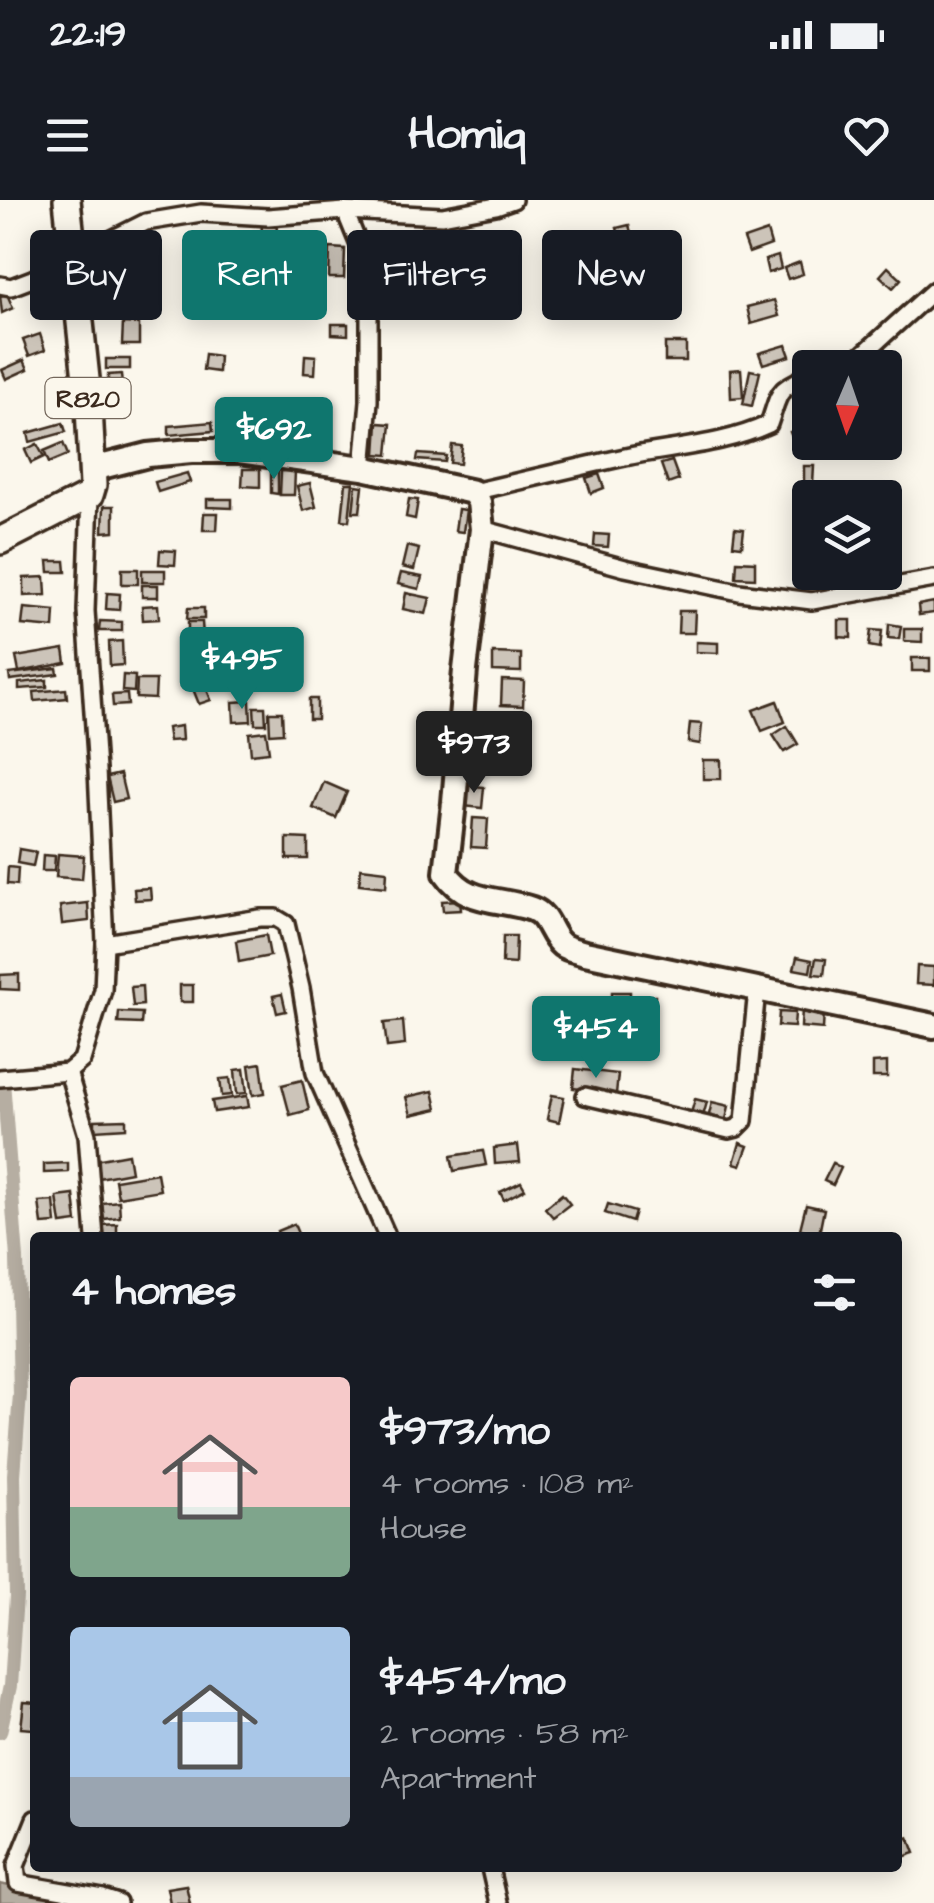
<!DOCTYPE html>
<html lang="en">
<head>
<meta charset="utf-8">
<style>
  body { margin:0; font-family:"Architects Daughter",sans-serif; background:#242831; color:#f1f3f6; height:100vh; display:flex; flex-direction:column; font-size:38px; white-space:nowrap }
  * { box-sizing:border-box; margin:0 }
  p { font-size:32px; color:#9ea1a6 }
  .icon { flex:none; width:55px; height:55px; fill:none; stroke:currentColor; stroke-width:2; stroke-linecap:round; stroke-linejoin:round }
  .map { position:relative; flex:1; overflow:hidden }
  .drawer { position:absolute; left:30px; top:1032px; width:872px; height:640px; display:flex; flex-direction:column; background:#171b24; border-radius:10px; box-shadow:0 5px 25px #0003 }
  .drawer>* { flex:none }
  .top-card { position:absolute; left:30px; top:30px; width:875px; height:90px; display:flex; gap:20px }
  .needle { width:65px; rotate:182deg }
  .fabs { position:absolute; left:792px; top:150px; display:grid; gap:20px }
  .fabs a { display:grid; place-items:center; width:110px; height:110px; border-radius:10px; background:#171b24; box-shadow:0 5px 25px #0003; font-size:50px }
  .price { position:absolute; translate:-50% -85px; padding:0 22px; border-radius:10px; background:#0f766e; color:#fff; font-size:32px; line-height:65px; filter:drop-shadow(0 2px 5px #0008) }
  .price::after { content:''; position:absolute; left:50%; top:60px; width:30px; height:22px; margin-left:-15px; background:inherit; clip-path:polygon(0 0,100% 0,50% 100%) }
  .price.active { background:#222; color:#fff }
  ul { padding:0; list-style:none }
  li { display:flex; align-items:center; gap:30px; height:250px; padding:0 40px }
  li span { display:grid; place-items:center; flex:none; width:280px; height:200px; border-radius:10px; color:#555 }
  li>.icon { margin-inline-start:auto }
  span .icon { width:120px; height:120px; fill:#fffc; stroke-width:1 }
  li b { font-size:42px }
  h2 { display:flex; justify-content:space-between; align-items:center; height:120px; padding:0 40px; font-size:42px }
  .tag { padding:0 35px; border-radius:10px; background:#171b24; box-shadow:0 5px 25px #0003; font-size:35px; line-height:90px }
  .tag.active { background:#0f766e; color:#fff }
  .status { display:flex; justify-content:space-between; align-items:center; height:70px; padding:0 50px; background:#171b24; direction:ltr }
  .status svg { height:28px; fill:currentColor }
  header { display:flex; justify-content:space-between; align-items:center; height:130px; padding:0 40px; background:#171b24; font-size:45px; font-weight:700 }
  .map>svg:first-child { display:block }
  .water { fill:#b6aea2; stroke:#85796d; stroke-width:2.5 }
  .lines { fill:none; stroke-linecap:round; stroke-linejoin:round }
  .canal { stroke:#b6aea2; stroke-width:14 }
  .building { fill:#ccc4b9; stroke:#3b2a1e; stroke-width:2.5 }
  .street-casing { stroke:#3b2a1e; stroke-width:22 }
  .secondary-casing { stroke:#3b2a1e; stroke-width:30 }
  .primary-casing { stroke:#3b2a1e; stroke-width:32 }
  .street { stroke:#fbf7ec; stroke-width:15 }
  .secondary { stroke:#fbf7ec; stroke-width:22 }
  .primary { stroke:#fbf7ec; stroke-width:25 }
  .labels { text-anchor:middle; stroke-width:9; stroke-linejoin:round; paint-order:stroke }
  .shield { fill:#fbf7ec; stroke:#75685c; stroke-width:2.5 }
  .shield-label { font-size:25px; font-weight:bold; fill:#3b2a1e }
</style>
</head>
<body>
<div class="status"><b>22:19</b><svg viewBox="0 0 49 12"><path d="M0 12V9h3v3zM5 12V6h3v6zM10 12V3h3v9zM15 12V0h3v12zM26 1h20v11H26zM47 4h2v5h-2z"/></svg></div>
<header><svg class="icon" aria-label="menu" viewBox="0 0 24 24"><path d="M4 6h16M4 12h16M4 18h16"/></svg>Homiq<svg class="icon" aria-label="heart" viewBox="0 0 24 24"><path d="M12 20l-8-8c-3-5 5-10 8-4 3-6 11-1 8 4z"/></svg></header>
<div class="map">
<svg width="934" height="1703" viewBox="0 0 934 1703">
  <rect width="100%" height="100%" fill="#fbf7ec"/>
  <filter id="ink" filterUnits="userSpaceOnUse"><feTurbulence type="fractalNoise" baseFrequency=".01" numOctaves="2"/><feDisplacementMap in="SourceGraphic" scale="20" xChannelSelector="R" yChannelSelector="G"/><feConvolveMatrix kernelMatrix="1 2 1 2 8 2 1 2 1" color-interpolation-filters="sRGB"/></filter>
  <g filter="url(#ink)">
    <polygon class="water" points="0,1684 88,1703 0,1703"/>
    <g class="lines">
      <polyline class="canal" points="0,1532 10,1486 16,1396 14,1275 20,1194 17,1058 3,881"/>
    </g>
    <g class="building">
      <polygon points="262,23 277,24 276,42 261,42"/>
      <polygon points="629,25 634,44 622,47 617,28"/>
      <polygon points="767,31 771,45 749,53 744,39"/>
      <polygon points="330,48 345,49 344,78 329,78"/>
      <polygon points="107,56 109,67 88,70 86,61"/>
      <polygon points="778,56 781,69 768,73 765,60"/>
      <polygon points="800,62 803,74 788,79 784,68"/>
      <polygon points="888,67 901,79 893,88 880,76"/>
      <polygon points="103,77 105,94 96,96 93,78"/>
      <polygon points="49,83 52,105 42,107 38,84"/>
      <polygon points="389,87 406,87 405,98 389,97"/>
      <polygon points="7,94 13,108 2,113 0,96"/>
      <polygon points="774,100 779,116 751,124 747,107"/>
      <polygon points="137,108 138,120 120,120 119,109"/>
      <polygon points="123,123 139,124 139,145 122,145"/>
      <polygon points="332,124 348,124 348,135 332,134"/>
      <polygon points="40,134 45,150 29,156 23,140"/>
      <rect x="665" y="143" width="21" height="18"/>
      <polygon points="786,145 790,156 763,164 759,153"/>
      <polygon points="205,154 219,156 218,172 203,170"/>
      <polygon points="305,155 316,156 315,174 304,173"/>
      <rect x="106" y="159" width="24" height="10"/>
      <polygon points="24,160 28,169 6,179 2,170"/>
      <polygon points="741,169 743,197 731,198 730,170"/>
      <polygon points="750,170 760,172 752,206 743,204"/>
      <polygon points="121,174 122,186 108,187 108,175"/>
      <polygon points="212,222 213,231 169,235 169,226"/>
      <polygon points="63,223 66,232 30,242 28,233"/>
      <polygon points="378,223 391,224 388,255 376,254"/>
      <polygon points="810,224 810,242 796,248 790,232"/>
      <polygon points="63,243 68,255 49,263 44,251"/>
      <polygon points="37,244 44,257 31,263 25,250"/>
      <polygon points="452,245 462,246 460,264 450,263"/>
      <polygon points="418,254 446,256 445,262 417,260"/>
      <polygon points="672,261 679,280 668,284 661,264"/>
      <polygon points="804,266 814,266 813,284 804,284"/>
      <polygon points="243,269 260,269 260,287 242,286"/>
      <polygon points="271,270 278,271 278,294 271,293"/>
      <polygon points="281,271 295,271 294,295 280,295"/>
      <polygon points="187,273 190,282 158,292 155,282"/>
      <polygon points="599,274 604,288 591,293 586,278"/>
      <polygon points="310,283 316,307 303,311 297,286"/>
      <polygon points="346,283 353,283 349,321 342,320"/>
      <polygon points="356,285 363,286 360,312 353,312"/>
      <polygon points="207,299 232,299 232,308 207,307"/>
      <polygon points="409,299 418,300 415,319 406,317"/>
      <polygon points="104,306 114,306 114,331 103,332"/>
      <polygon points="458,309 466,310 463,332 455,331"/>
      <polygon points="204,313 218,313 217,330 203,330"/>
      <polygon points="735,328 744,329 742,346 733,345"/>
      <polygon points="595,334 609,335 608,347 594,346"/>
      <polygon points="407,346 419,349 414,370 402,367"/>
      <polygon points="160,350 176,351 175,365 159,364"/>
      <polygon points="48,361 65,361 66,372 49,372"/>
      <polygon points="737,361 755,362 755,378 736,377"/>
      <rect x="122" y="369" width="16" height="15"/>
      <rect x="142" y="370" width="23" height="12"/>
      <polygon points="401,373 422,377 419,389 398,384"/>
      <polygon points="45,377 46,395 24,396 24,378"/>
      <rect x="142" y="385" width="16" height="12"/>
      <polygon points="107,393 120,394 119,410 106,409"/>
      <polygon points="406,393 430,398 426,414 403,409"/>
      <polygon points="934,402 934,413 919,415 918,405"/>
      <polygon points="158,405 159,419 143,420 142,406"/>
      <polygon points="24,408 55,411 54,428 22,425"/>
      <polygon points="188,408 204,408 204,419 187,419"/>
      <polygon points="679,411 695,411 694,433 678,433"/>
      <polygon points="839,420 851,420 851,438 839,437"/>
      <polygon points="100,421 122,422 122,431 99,431"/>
      <polygon points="188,422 202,422 203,436 188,437"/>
      <polygon points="889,424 901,426 899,439 888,438"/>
      <polygon points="904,429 922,429 922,442 904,441"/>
      <polygon points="871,430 882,431 880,448 869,446"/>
      <polygon points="122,441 123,465 110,466 109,442"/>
      <polygon points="696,442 718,443 718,453 696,452"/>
      <polygon points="64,449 66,463 19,472 16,457"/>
      <polygon points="493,453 521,454 521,472 493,471"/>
      <rect x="912" y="458" width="18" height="13"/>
      <polygon points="57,468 58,474 10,480 9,474"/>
      <polygon points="123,475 135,476 134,492 122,491"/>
      <polygon points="203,479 211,500 199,504 191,484"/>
      <polygon points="47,480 47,487 19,489 19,483"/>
      <polygon points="137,480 156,480 155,499 136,498"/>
      <polygon points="502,480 524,481 523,506 501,505"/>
      <polygon points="66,489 67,498 35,501 34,492"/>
      <polygon points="127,494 128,505 113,506 112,495"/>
      <rect x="309" y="499" width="8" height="20"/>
      <polygon points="250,501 251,521 234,522 233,502"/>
      <polygon points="777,501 785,522 762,531 753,510"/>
      <polygon points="254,507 265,507 266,524 255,524"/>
      <polygon points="269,512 282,512 283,533 270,534"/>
      <polygon points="690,523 702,524 700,544 688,542"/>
      <polygon points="181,526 182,540 169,541 167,528"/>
      <polygon points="787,526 798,544 784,552 773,535"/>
      <polygon points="266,531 269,552 251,554 249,533"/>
      <polygon points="471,547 491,554 488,562 468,556"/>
      <rect x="703" y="560" width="18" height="19"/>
      <polygon points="120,574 126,599 113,602 107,577"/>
      <polygon points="324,582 347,592 336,618 313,608"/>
      <polygon points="465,585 484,587 482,608 463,606"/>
      <polygon points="473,618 488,619 486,648 471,647"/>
      <polygon points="287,638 308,639 308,659 287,659"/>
      <polygon points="19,649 36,652 33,666 17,663"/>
      <polygon points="58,654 84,656 82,679 56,677"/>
      <polygon points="43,655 55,656 54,671 42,671"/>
      <polygon points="8,667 18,668 17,685 7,684"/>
      <polygon points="361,668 387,671 386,687 359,684"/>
      <polygon points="150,688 151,699 135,700 134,689"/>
      <polygon points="460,700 461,710 443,711 442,701"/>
      <polygon points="88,703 89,721 62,724 60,706"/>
      <polygon points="266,735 270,756 239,762 236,741"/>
      <polygon points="503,736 516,736 515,764 502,763"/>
      <polygon points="797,757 812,760 810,772 794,769"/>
      <polygon points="816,758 826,759 824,775 813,774"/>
      <polygon points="917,766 934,767 934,785 916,784"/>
      <polygon points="19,774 19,790 0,789 0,775"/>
      <rect x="180" y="785" width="13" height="17"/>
      <polygon points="142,786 143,805 133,806 131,787"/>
      <rect x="612" y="792" width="18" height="22"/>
      <polygon points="282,794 286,811 277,813 273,796"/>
      <polygon points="639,796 655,796 654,816 639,815"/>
      <polygon points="802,809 824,812 823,829 801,827"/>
      <polygon points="119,812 142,813 141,824 118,823"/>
      <polygon points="779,812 795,813 794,827 778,826"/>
      <polygon points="403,821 405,845 387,847 384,823"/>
      <polygon points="887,862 887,877 873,877 873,863"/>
      <polygon points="261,863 265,893 253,895 249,865"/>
      <polygon points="244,869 247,893 237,894 235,870"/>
      <polygon points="575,869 618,874 616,894 573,888"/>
      <polygon points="230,878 232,895 222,896 220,879"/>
      <polygon points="302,880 309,910 290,915 282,885"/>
      <polygon points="433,891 437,909 411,915 406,897"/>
      <polygon points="552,895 564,897 559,922 547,919"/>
      <polygon points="247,896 249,907 214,912 212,901"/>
      <polygon points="695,899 707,902 702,920 690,917"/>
      <polygon points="712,902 729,906 725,924 708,919"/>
      <polygon points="126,919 126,928 95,930 95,920"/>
      <polygon points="740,943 748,946 741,965 734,963"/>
      <polygon points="518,945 520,962 495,964 494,948"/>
      <polygon points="483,951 486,965 454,971 451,956"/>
      <polygon points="128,954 131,972 99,978 95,960"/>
      <polygon points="68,963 68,972 44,973 44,964"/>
      <polygon points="833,963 841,968 833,985 824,981"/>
      <polygon points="157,973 160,990 118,997 115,980"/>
      <polygon points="521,982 525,989 504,1000 500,992"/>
      <polygon points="562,994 570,1004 553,1017 545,1008"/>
      <polygon points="74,995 77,1022 61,1024 57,997"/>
      <polygon points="54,1001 56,1023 42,1024 39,1002"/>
      <polygon points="119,1001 120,1017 104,1019 102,1003"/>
      <polygon points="608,1004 635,1012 632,1022 605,1013"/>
      <polygon points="806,1005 824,1009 819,1034 800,1029"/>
      <polygon points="117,1024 117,1038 103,1038 102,1025"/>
      <polygon points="294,1024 299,1036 279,1038 277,1031"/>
      <polygon points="24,1502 35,1503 33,1529 21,1528"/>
      <polygon points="909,1637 915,1653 903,1657 898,1641"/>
      <polygon points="186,1685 190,1703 170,1703 167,1688"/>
    </g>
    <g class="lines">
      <g class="street-casing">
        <g id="street">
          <polyline points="345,11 363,55 369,90 369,201 363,268"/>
          <polyline points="0,85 11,87 32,79 146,22 201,13 268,17 345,11 442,16 496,6 513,0"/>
          <polyline points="829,168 861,156 934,90"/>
          <path d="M473,292C524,280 574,268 625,257C673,247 724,245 769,224C781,190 775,191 810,175"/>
          <polyline points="482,329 625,368 739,392 812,401 934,379"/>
          <polyline points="105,743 260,718 276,718 286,724 301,788 315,873 388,1038"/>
          <polyline points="68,872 87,935 95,1038"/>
          <polyline points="0,878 68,872 82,860 103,790 105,743 97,570 86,411 90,295"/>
          <polyline points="585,896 729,930 737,928 744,921 757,790"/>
          <polyline points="35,1619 16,1666 18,1683 103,1698 118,1703"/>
          <polyline points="490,1668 498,1703"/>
        </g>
      </g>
      <g class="secondary-casing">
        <path id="secondary" d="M93,269L148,255L191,251H239L363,268L473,292L479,302L482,329L465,470L454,603L446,673C468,705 498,697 532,709C549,715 549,735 562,745C567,749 579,751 585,753L934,826"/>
      </g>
      <g class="primary-casing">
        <polyline id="primary" points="0,341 90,295 93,285 89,207 67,0"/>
      </g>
      <use href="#street" class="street"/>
      <use href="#secondary" class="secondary"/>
      <use href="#primary" class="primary"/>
    </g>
  </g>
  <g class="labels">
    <rect class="shield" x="45.5" y="178" width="85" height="40" rx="8"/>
    <g class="shield-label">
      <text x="88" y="207">R820</text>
    </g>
  </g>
</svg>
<div class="fabs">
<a><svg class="needle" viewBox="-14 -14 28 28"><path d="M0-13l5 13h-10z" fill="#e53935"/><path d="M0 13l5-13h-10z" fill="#9ea1a6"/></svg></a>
<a><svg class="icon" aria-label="layers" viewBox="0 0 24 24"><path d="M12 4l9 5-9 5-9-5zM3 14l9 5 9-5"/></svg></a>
</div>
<b class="price" style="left:274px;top:282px">$692</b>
<b class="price" style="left:242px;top:512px">$495</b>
<b class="price active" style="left:474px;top:596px">$973</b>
<b class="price" style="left:596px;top:881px">$454</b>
<div class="top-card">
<a class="tag">Buy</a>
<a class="tag active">Rent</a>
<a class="tag">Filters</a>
<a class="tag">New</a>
</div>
<section class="drawer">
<h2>4 homes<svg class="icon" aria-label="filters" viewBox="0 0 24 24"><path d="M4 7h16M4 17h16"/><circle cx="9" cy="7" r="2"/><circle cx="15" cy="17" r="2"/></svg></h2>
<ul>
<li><span style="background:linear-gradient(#f6c9c9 65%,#7fa58c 0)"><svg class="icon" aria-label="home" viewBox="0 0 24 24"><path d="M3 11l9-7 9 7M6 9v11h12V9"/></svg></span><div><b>$973/mo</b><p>4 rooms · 108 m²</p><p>House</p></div></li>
<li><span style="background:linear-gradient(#a9c7e8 75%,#9aa5b1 0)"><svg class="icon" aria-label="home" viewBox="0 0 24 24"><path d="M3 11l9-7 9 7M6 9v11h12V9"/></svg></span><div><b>$454/mo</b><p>2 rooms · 58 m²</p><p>Apartment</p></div></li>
</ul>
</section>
</div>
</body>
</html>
